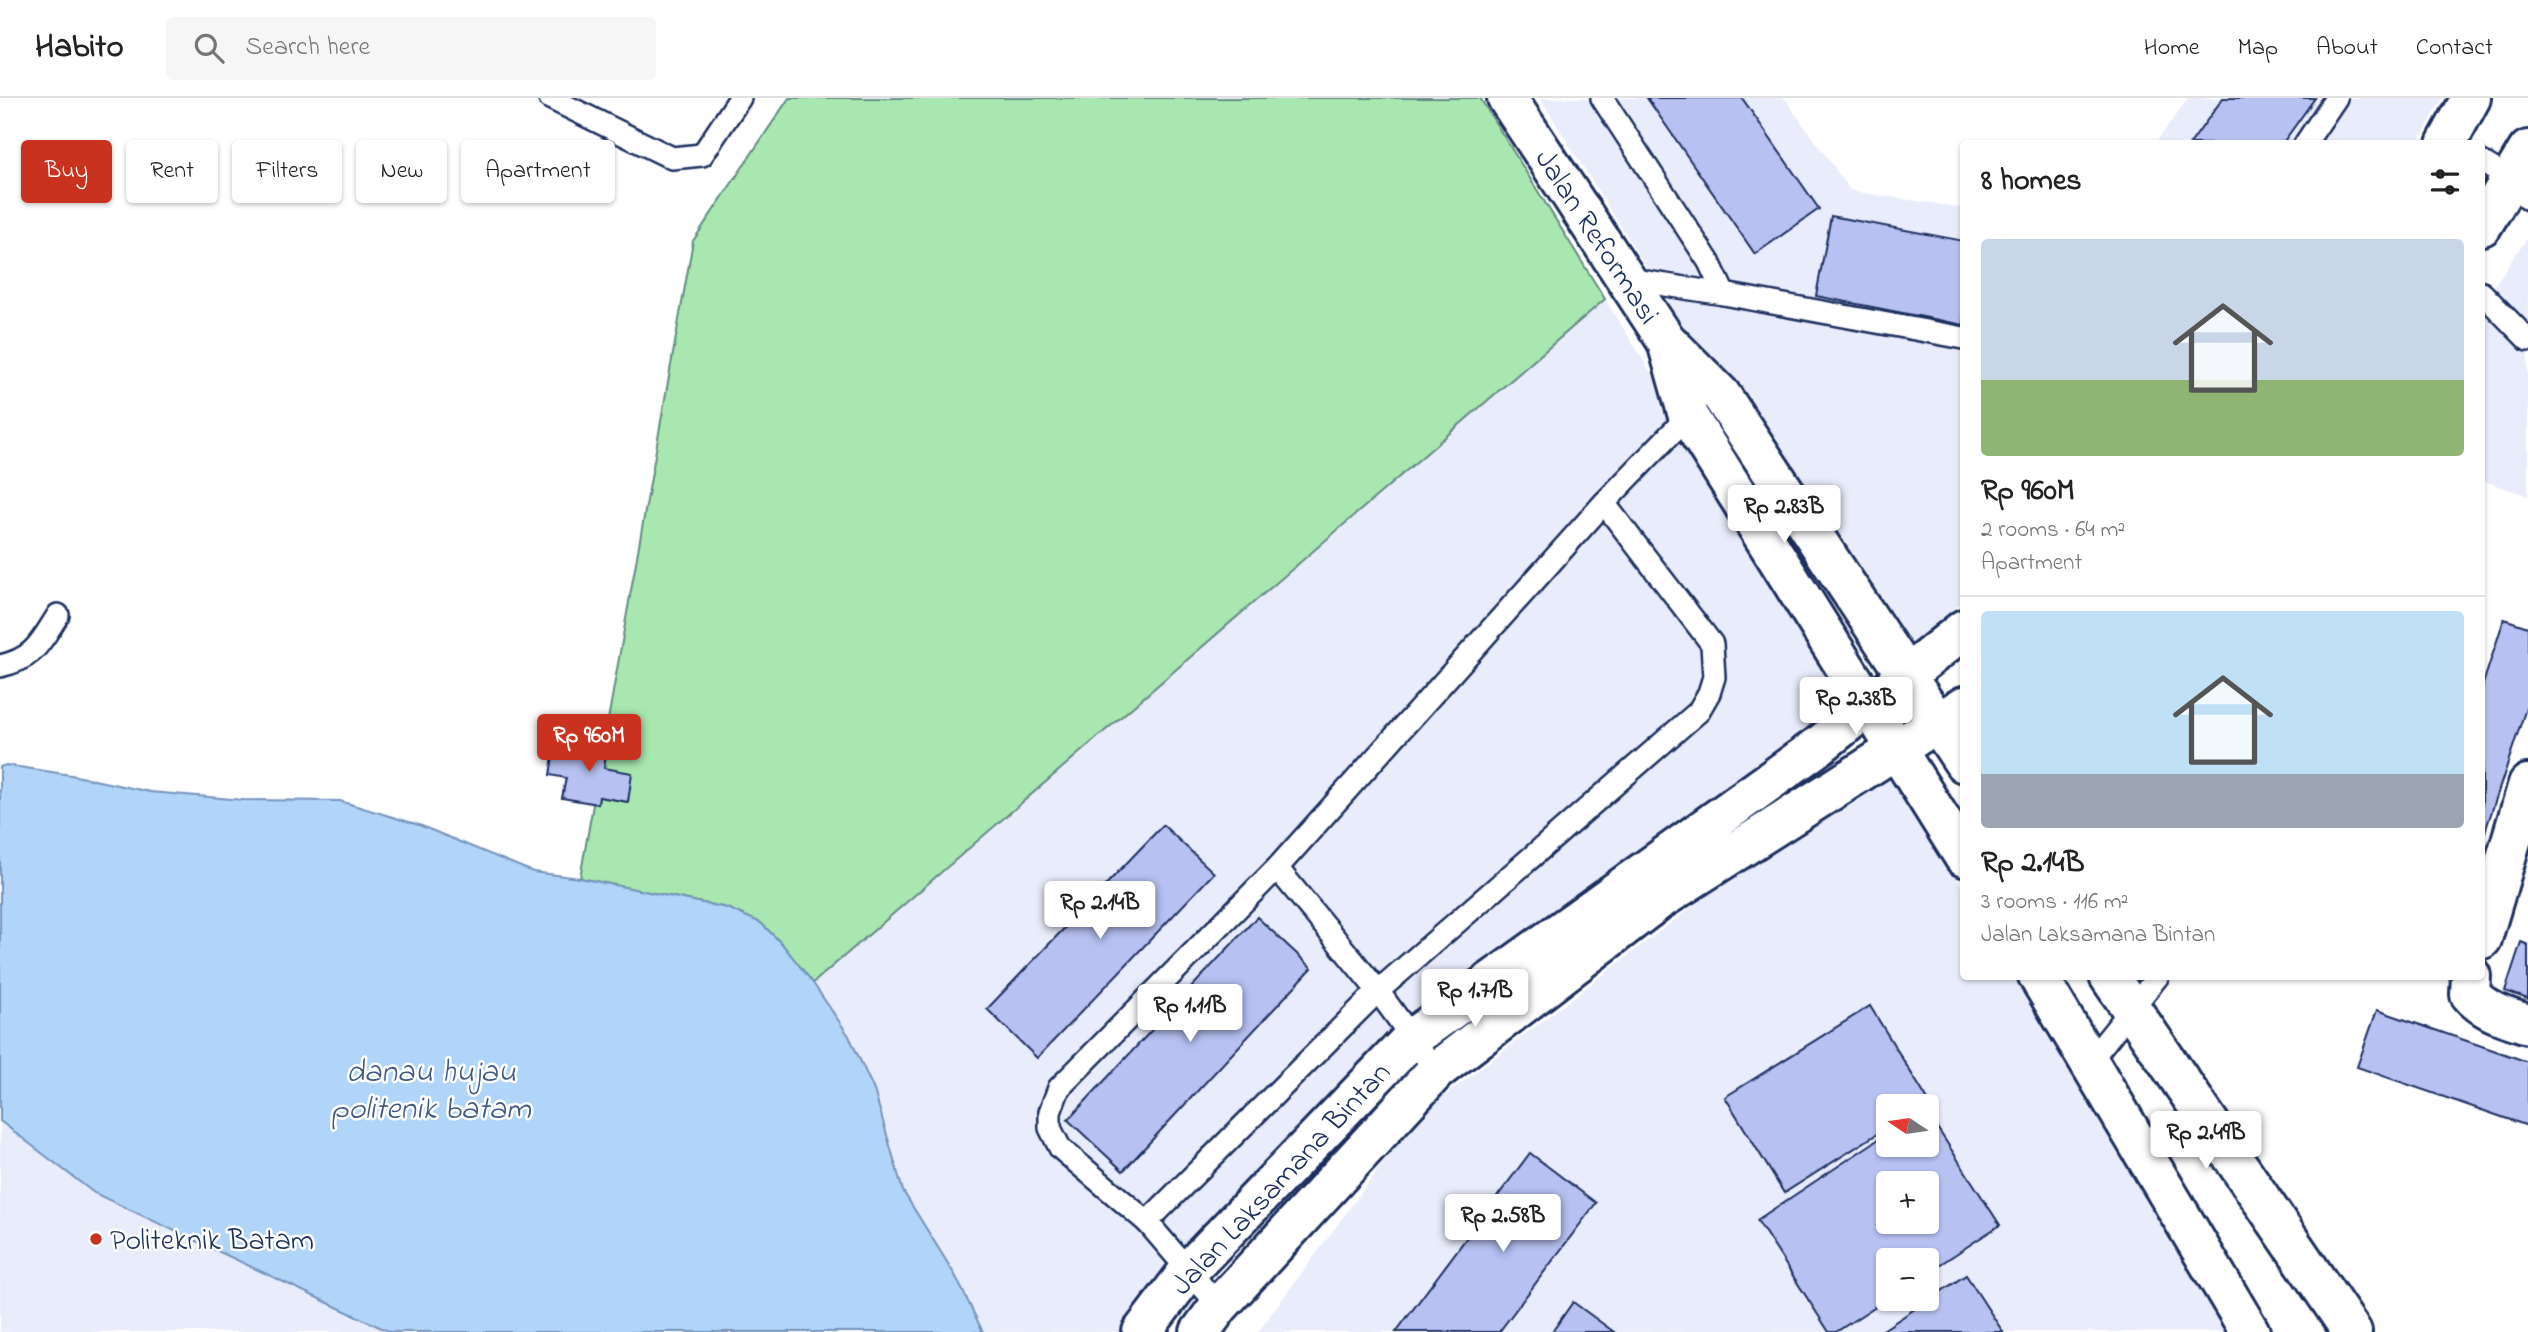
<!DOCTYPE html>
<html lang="en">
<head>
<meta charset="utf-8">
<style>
  body { margin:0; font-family:"Indie Flower",sans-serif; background:#f6f6f6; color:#222; height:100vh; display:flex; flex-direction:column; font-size:26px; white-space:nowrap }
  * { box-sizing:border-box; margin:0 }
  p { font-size:23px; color:#767676 }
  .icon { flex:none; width:38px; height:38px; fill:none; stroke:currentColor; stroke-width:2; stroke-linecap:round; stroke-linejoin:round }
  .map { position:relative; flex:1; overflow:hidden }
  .side { position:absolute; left:1960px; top:42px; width:525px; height:840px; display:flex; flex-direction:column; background:#fff; border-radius:7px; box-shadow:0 2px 5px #0004 }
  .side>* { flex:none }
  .guide { position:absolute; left:21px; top:42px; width:665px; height:63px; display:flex; gap:14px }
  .needle { width:46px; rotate:283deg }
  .fabs { position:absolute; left:1876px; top:996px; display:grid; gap:14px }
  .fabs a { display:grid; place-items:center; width:63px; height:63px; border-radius:7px; background:#fff; box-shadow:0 2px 5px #0004; font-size:35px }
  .price { position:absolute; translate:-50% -60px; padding:0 16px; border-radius:7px; background:#fff; color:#222; font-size:23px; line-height:46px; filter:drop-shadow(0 2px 4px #0008) }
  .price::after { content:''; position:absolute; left:50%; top:42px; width:21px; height:16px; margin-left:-10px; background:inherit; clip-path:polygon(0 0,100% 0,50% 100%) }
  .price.on { background:#c8321e; color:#fff }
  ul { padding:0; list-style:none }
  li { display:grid; align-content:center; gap:14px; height:371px; padding:0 21px }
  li+li { border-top:2px solid #e0e0e0 }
  li span { display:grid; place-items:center; height:217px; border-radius:7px; color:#555 }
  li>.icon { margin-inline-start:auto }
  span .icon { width:126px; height:126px; fill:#fffc; stroke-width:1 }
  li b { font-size:30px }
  h2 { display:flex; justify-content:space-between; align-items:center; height:84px; padding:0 21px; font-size:30px }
  .pill { padding:0 24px; border-radius:7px; background:#fff; box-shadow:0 2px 5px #0004; font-size:24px; line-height:63px }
  .pill.on { background:#c8321e; color:#fff }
  header { display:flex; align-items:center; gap:42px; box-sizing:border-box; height:98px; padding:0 35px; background:#fff; border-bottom:2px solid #e0e0e0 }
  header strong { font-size:33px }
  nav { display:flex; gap:38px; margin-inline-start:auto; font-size:24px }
  .search { width:490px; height:63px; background:#f6f6f6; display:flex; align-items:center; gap:18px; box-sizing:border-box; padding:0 24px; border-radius:7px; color:#767676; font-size:26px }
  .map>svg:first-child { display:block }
  .built { fill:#e9ecfb; fill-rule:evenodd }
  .green { fill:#a8e7af; stroke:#628b86; stroke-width:2 }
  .water { fill:#b0d5f9; stroke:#7493bb; stroke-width:2 }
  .building { fill:#b7c1f2; stroke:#1b2f5e; stroke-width:2; fill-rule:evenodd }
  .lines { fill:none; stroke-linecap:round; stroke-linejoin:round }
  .service-casing { stroke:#1b2f5e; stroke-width:26 }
  .minor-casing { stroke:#1b2f5e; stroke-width:44 }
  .tertiary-casing { stroke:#1b2f5e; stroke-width:44 }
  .secondary-casing { stroke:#1b2f5e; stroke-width:44 }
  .service { stroke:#fff; stroke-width:21 }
  .minor { stroke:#fff; stroke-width:38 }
  .tertiary { stroke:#fff; stroke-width:38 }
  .secondary { stroke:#fff; stroke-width:38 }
  .poi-dot { fill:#c8321e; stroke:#fff; stroke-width:2.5 }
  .labels { text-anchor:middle; stroke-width:5; stroke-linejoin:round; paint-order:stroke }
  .street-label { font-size:30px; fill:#1b2f5e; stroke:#fff }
  .poi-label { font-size:30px; fill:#1b2f5e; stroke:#fff; text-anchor:start }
  .water-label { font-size:32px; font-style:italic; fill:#405885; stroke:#fff }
</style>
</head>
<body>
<header>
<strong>Habito</strong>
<div class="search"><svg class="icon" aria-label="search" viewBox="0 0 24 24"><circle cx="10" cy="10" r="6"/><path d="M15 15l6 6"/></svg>Search here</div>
<nav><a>Home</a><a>Map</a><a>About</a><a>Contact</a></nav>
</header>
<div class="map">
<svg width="2528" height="1234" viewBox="0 0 2528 1234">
  <rect width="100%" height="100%" fill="#fff"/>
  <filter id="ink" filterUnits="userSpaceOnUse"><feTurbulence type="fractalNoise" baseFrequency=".0143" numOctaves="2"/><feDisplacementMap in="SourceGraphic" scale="14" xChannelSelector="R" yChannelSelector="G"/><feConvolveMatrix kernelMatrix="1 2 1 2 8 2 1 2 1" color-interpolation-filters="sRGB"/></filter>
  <g filter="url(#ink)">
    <g class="built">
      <polygon points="1540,0 1784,0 1851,93 1963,110 1963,503 1892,561"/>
      <polygon points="2188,0 2443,0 2418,45 2155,46"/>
      <polygon points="2528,139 2528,398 2482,382 2482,205"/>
      <polygon points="1605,201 1857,607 1434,926 1217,1154 1165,1234 983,1234 955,1177 903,1093 874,992 849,938 813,885"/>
      <path d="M1880,665L1963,790L1964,878L2022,879L2260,1234H1258L1418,1018ZM1888,1008H1927V1046H1888ZM1888,1085H1927V1124H1888ZM1888,1162H1927V1200H1888Z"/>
      <polygon points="0,1023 94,1095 390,1234 0,1234"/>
    </g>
    <polygon class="green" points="789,0 1480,0 1605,201 813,885 782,846 761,825 727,810 580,780 693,143"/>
    <polygon class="water" points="6,667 71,677 150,694 244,702 340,703 419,727 533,774 580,780 727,810 761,825 782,846 813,885 849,938 874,992 903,1093 955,1177 983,1234 390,1234 94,1095 0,1023 0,669"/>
    <g class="building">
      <polygon points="1647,0 1742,0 1819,111 1755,156"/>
      <polygon points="2223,0 2315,0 2282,46 2190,46"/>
      <polygon points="1831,118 1964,143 1964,227 1816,198"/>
      <polygon points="2504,521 2528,529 2528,604 2482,743 2482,589"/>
      <polygon points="572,644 607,649 604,670 632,675 628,704 599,699 598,706 562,700 566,680 550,677 555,645 571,648"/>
      <polygon points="1163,727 1214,775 1037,960 987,911"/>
      <polygon points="1257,819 1312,870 1123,1073 1068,1022"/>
      <polygon points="2521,844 2528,847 2528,901 2505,893"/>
      <polygon points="1870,908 1929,1004 1922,1008 1888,1008 1888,1029 1784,1095 1725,999"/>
      <polygon points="2377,912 2528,964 2528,1028 2357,969"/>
      <path d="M1927,1014L2000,1127L1927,1175V1162H1888V1200L1836,1234H1829L1757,1122L1888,1035V1046H1927ZM1888,1085H1927V1124H1888Z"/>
      <polygon points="1530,1055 1596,1105 1499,1234 1396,1234"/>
      <polygon points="1966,1177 2003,1234 1880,1234"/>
      <polygon points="1573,1204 1614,1234 1552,1234"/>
    </g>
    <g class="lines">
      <g class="service-casing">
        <g id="service">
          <polyline points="550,0 672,60 702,57 740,0"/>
          <polyline points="1602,0 1709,164 1724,196"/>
          <polyline points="2305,46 2336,0"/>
          <polyline points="2482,64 2511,82 2528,101"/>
          <polyline points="1627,181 1724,196 1964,240"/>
          <polyline points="2482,195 2528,242"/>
          <path d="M0,568C34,561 40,545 58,517"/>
          <polyline points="1277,770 1378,893 1436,973"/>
          <polyline points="2090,963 2158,878"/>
          <polyline points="1147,1124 1378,893 1698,614 1709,595 1714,579 1712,546 1604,405"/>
          <polyline points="1219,1208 1147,1124 1060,1050 1050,1030 1050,1014 1059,990 1277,770 1604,405 1688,318"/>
        </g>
      </g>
      <g class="minor-casing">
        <g id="minor">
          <polyline points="2482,841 2528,686"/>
          <path d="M2471,878L2470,896C2485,914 2506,919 2528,926"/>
        </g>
      </g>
      <g class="tertiary-casing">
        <g id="tertiary">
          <polyline points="1507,0 1666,242 1721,297 1964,665"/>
          <polyline points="1667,244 1688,318 1964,759"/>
          <polyline points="2038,878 2250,1234"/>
          <polyline points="2109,878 2352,1234"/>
        </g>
      </g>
      <g class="secondary-casing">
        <g id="secondary">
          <polyline points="2446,46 2471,0"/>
          <polyline points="2482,128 2528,52"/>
          <polyline points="1142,1234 1189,1172 1412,940 1820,647 1964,531"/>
          <polyline points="1200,1234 1219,1208 1436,973 1658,803 1964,608"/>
        </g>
      </g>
      <use href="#service" class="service"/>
      <use href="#minor" class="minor"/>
      <use href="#tertiary" class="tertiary"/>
      <use href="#secondary" class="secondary"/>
    </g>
  </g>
  <circle class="poi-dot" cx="96" cy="1141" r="7"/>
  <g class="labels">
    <g class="street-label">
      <text transform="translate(1598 138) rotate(57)" y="10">Jalan Reformasi</text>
      <text transform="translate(1280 1080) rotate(-47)" y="10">Jalan Laksamana Bintan</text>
    </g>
    <g class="poi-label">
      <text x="110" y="1151">Politeknik Batam</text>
    </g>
    <g class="water-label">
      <text x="431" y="983">danau hujau<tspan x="431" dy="37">politenik batam</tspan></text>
    </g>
  </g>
</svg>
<div class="fabs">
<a><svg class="needle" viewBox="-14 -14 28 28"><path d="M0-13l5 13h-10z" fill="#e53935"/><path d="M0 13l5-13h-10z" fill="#767676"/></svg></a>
<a>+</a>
<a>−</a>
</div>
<b class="price" style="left:1784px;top:447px">Rp 2.83B</b>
<b class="price" style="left:1856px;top:639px">Rp 2.38B</b>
<b class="price on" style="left:589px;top:676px">Rp 960M</b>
<b class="price" style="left:1100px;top:843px">Rp 2.14B</b>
<b class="price" style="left:1475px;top:931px">Rp 1.71B</b>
<b class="price" style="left:1190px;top:946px">Rp 1.11B</b>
<b class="price" style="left:2206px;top:1073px">Rp 2.49B</b>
<b class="price" style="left:1503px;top:1156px">Rp 2.58B</b>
<div class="guide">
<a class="pill on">Buy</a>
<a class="pill">Rent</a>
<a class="pill">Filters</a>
<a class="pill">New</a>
<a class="pill">Apartment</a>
</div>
<section class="side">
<h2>8 homes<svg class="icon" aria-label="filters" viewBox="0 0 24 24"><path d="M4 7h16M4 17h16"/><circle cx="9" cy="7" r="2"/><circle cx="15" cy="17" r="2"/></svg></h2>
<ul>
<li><span style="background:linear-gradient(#c9d6e8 65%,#8fb573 0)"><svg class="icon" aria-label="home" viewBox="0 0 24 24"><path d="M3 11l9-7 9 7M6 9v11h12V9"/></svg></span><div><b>Rp 960M</b><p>2 rooms · 64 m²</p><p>Apartment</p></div></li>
<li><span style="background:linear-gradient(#bfe0f5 75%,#9aa5b1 0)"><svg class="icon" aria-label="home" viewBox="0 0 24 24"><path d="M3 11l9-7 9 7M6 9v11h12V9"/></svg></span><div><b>Rp 2.14B</b><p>3 rooms · 116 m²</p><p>Jalan Laksamana Bintan</p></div></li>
</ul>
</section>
</div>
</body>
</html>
